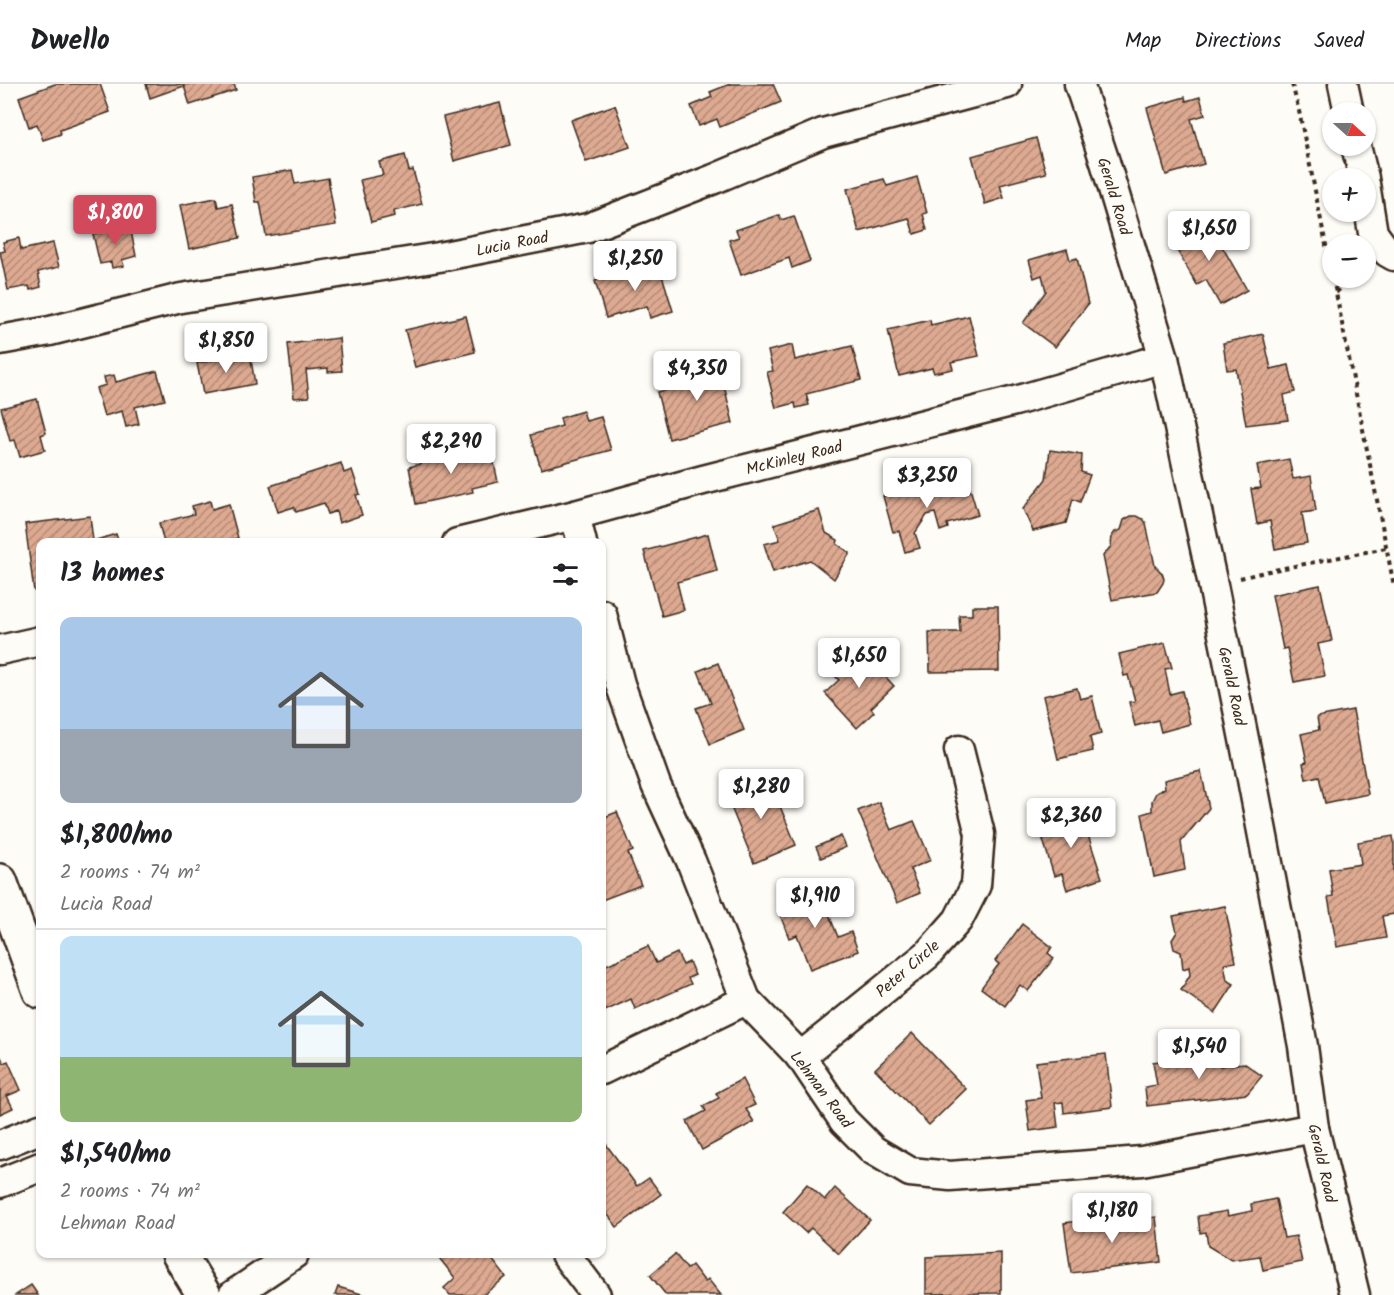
<!DOCTYPE html>
<html lang="en">
<head>
<meta charset="utf-8">
<style>
  body { margin:0; font-family:Kalam,sans-serif; background:#f2f2f2; color:#202124; height:100vh; display:flex; flex-direction:column; font-size:22px; white-space:nowrap }
  * { box-sizing:border-box; margin:0 }
  p { font-size:20px; color:#757577 }
  .icon { flex:none; width:33px; height:33px; fill:none; stroke:currentColor; stroke-width:2; stroke-linecap:round; stroke-linejoin:round }
  .map { position:relative; flex:1; overflow:hidden }
  .details { position:absolute; left:36px; top:454px; width:570px; height:720px; display:flex; flex-direction:column; background:#fff; border-radius:12px; box-shadow:0 2px 4px #0004 }
  .details>* { flex:none }
  .needle { width:39px; rotate:111deg }
  .controls { position:absolute; left:1322px; top:18px; display:grid; gap:12px }
  .controls a { display:grid; place-items:center; width:54px; height:54px; border-radius:50%; background:#fff; box-shadow:0 2px 4px #0004; font-size:30px }
  .price { position:absolute; translate:-50% -51px; padding:0 14px; border-radius:6px; background:#fff; color:#222; font-size:20px; line-height:39px; filter:drop-shadow(0 2px 3px #0008) }
  .price::after { content:''; position:absolute; left:50%; top:36px; width:18px; height:14px; margin-left:-9px; background:inherit; clip-path:polygon(0 0,100% 0,50% 100%) }
  .price.current { background:#d1495b; color:#fff }
  ul { padding:0; list-style:none }
  li { display:grid; align-content:center; gap:12px; height:318px; padding:0 24px }
  li+li { border-top:2px solid #e0e0e0 }
  li span { display:grid; place-items:center; height:186px; border-radius:12px; color:#555 }
  li>.icon { margin-inline-start:auto }
  span .icon { width:108px; height:108px; fill:#fffc; stroke-width:1 }
  li b { font-size:26px }
  h2 { display:flex; justify-content:space-between; align-items:center; height:72px; padding:0 24px; font-size:26px }
  header { display:flex; align-items:center; gap:36px; box-sizing:border-box; height:84px; padding:0 30px; background:#fff; border-bottom:2px solid #e0e0e0 }
  header strong { font-size:28px }
  nav { display:flex; gap:33px; margin-inline-start:auto; font-size:21px }
  .map>svg:first-child { display:block }
  .building { fill:url(#building-hatch); stroke:#3b2a1e; stroke-width:1.5 }
  .lines { fill:none; stroke-linecap:round; stroke-linejoin:round }
  .street-casing { stroke:#3b2a1e; stroke-width:33 }
  .primary-casing { stroke:#3b2a1e; stroke-width:38 }
  .path { stroke:#3b2a1e; stroke-width:4; stroke-dasharray:4.5 4.5; stroke-linecap:butt }
  .street { stroke:#fdfcf7; stroke-width:28 }
  .primary { stroke:#fdfcf7; stroke-width:33 }
  .labels { text-anchor:middle; stroke-width:6; stroke-linejoin:round; paint-order:stroke }
  .street-label { font-size:16px; fill:#3b2a1e; stroke:#fdfcf7 }
</style>
</head>
<body>
<header>
<strong>Dwello</strong>
<nav><a>Map</a><a>Directions</a><a>Saved</a></nav>
</header>
<div class="map">
<svg width="1394" height="1211" viewBox="0 0 1394 1211">
  <defs>
    <pattern id="building-hatch" width="6" height="6" patternUnits="userSpaceOnUse" patternTransform="scale(1.5)"><rect width="6" height="6" fill="#dda991"/><path d="M-1 1l2-2M0 6l6-6M5 7l2-2" fill="none" stroke="#b48a76"/></pattern>
  </defs>
  <rect width="100%" height="100%" fill="#fdfcf7"/>
  <filter id="ink" filterUnits="userSpaceOnUse"><feTurbulence type="fractalNoise" baseFrequency=".0167" numOctaves="2"/><feDisplacementMap in="SourceGraphic" scale="12" xChannelSelector="R" yChannelSelector="G"/><feConvolveMatrix kernelMatrix="1 2 1 2 8 2 1 2 1" color-interpolation-filters="sRGB"/></filter>
  <g filter="url(#ink)">
    <g class="building">
      <polygon points="55,0 100,0 110,28 60,46 61,50 43,56 37,40 29,43 19,13"/>
      <polygon points="146,0 234,0 236,6 190,21 184,2 150,14"/>
      <polygon points="730,0 773,0 781,18 720,43 717,35 699,42 691,22 712,13 710,8"/>
      <polygon points="1185,13 1186,17 1200,13 1205,31 1191,35 1204,80 1166,91 1147,24"/>
      <polygon points="500,19 511,61 454,77 443,33"/>
      <polygon points="615,21 630,63 586,78 571,36"/>
      <polygon points="1036,54 1046,89 1000,101 1004,114 985,120 972,72"/>
      <polygon points="405,71 409,87 413,86 422,120 394,127 395,132 371,138 360,96 383,91 379,78"/>
      <polygon points="292,86 295,100 328,94 336,141 266,152 260,118 256,118 252,93"/>
      <polygon points="917,93 927,129 923,130 927,146 914,150 909,134 859,148 847,105 884,95 887,102"/>
      <polygon points="216,114 218,123 232,120 240,154 189,165 180,121"/>
      <polygon points="779,131 781,136 794,132 810,177 792,184 789,174 741,191 729,156 739,153 736,146"/>
      <polygon points="1207,136 1247,206 1220,221 1206,196 1197,201 1171,156"/>
      <polygon points="130,142 136,172 122,176 124,182 112,184 111,178 100,180 93,150"/>
      <polygon points="19,154 21,166 53,159 59,183 38,188 41,203 30,206 29,202 8,206 0,168 5,167 3,158"/>
      <polygon points="1067,165 1070,176 1077,174 1088,220 1055,263 1023,239 1046,207 1042,191 1034,194 1029,176"/>
      <polygon points="658,178 673,227 650,234 647,222 606,234 595,197"/>
      <polygon points="466,232 475,268 415,283 405,246"/>
      <polygon points="969,232 979,272 951,278 953,285 934,289 932,284 899,292 888,246 930,236 931,241"/>
      <polygon points="1263,250 1271,285 1289,281 1295,308 1284,311 1288,336 1246,341 1236,285 1227,286 1223,259"/>
      <polygon points="339,254 342,287 328,288 328,284 306,286 309,313 294,314 288,260"/>
      <polygon points="792,261 795,276 852,262 861,296 806,310 809,321 796,324 795,319 776,324 767,288 773,287 768,267"/>
      <polygon points="250,270 255,300 203,310 197,279"/>
      <polygon points="717,272 733,339 669,355 657,308 696,299 691,279"/>
      <polygon points="157,287 165,316 135,323 139,340 126,343 122,327 104,332 96,304 106,301 104,293 114,291 116,298"/>
      <polygon points="37,315 46,349 41,351 45,366 20,373 15,356 10,357 1,324"/>
      <polygon points="583,327 586,337 601,333 611,366 541,385 531,351 562,342 560,334"/>
      <polygon points="491,365 498,398 472,404 473,408 416,420 409,383 420,380 418,370 439,366 442,376"/>
      <polygon points="1050,366 1082,371 1081,388 1090,391 1080,418 1073,415 1066,439 1033,447 1023,425 1046,395"/>
      <polygon points="1289,375 1293,395 1311,392 1316,427 1302,429 1307,459 1275,465 1270,437 1257,440 1251,405 1261,404 1257,381"/>
      <polygon points="341,379 344,389 352,386 360,410 356,411 362,431 339,439 336,427 328,430 324,419 296,428 294,423 278,428 270,402"/>
      <polygon points="917,395 919,402 939,396 942,409 969,401 978,431 947,440 948,444 940,447 935,429 927,431 915,449 920,464 905,468 899,447 893,448 883,412 903,406 901,400"/>
      <polygon points="210,417 212,425 229,420 238,454 219,459 164,459 159,439 194,430 192,422"/>
      <polygon points="819,426 826,449 838,456 837,460 850,469 834,495 810,476 773,488 764,460 780,456 774,440"/>
      <polygon points="90,432 93,457 116,450 119,459 40,459 40,506 34,507 25,440"/>
      <polygon points="1131,432 1137,432 1143,435 1146,439 1155,482 1162,489 1164,495 1163,499 1157,508 1112,516 1103,472 1111,462 1112,452 1115,448 1121,446 1124,436"/>
      <polygon points="708,450 717,487 677,498 684,526 662,532 644,467"/>
      <polygon points="1320,501 1332,557 1318,560 1325,592 1294,598 1287,564 1283,565 1272,511"/>
      <polygon points="972,522 998,522 999,587 930,588 929,548 960,548 959,531 972,531"/>
      <polygon points="1165,559 1172,584 1165,585 1170,610 1182,607 1190,640 1161,648 1158,636 1135,642 1129,618 1135,617 1128,591 1124,592 1119,570"/>
      <polygon points="862,567 894,602 871,624 874,628 857,644 825,609 839,596 835,592"/>
      <polygon points="718,579 744,646 710,660 696,624 711,619 698,587"/>
      <polygon points="1077,604 1080,615 1092,612 1101,650 1090,653 1093,667 1058,675 1043,612"/>
      <polygon points="1353,626 1368,710 1325,719 1319,692 1306,695 1303,679 1307,678 1301,650 1319,646 1317,633"/>
      <polygon points="1201,687 1209,724 1181,758 1185,786 1154,793 1142,730 1152,727 1152,717 1156,709 1165,704 1164,696"/>
      <polygon points="768,693 796,761 754,779 726,711"/>
      <polygon points="879,718 891,746 914,737 931,776 910,785 920,809 897,819 858,727"/>
      <polygon points="1085,725 1092,749 1088,751 1102,794 1067,806 1062,790 1054,792 1038,739"/>
      <polygon points="617,728 633,767 628,769 641,801 602,816 602,734"/>
      <polygon points="841,752 846,763 821,774 816,763"/>
      <polygon points="1393,752 1394,759 1394,830 1382,832 1386,854 1337,863 1328,813 1333,812 1329,785 1361,780 1358,758"/>
      <polygon points="818,803 838,853 851,848 858,867 810,885 797,851 789,854 779,828 785,826 782,818"/>
      <polygon points="1225,822 1236,878 1224,880 1227,896 1234,900 1215,929 1181,906 1190,891 1189,883 1183,885 1181,868 1174,865 1172,856 1177,848 1173,832"/>
      <polygon points="1022,840 1052,863 1048,869 1054,874 1028,907 1020,901 1005,922 981,904 999,880 995,877"/>
      <polygon points="648,862 656,879 677,869 683,881 689,878 695,891 688,894 691,900 635,925 631,915 605,927 602,919 602,883"/>
      <polygon points="912,949 966,1005 929,1041 875,985"/>
      <polygon points="1218,969 1220,982 1244,979 1262,992 1247,1010 1147,1022 1145,1003 1157,1001 1153,978"/>
      <polygon points="1106,970 1112,1023 1064,1029 1063,1018 1055,1019 1058,1043 1030,1047 1026,1016 1041,1014 1036,978"/>
      <polygon points="0,971 4,979 8,977 21,1006 7,1012 13,1024 0,1030"/>
      <polygon points="742,995 755,1021 746,1025 754,1038 702,1066 687,1037 706,1027 703,1022 719,1014 716,1009"/>
      <polygon points="605,1059 637,1102 649,1094 661,1110 617,1143 602,1123 602,1061"/>
      <polygon points="807,1100 825,1116 835,1104 870,1136 839,1170 811,1144 806,1149 783,1128"/>
      <polygon points="1276,1115 1284,1154 1296,1152 1302,1178 1263,1186 1260,1172 1231,1176 1208,1162 1206,1148 1200,1149 1198,1132 1227,1127 1228,1132 1252,1127 1251,1120"/>
      <polygon points="1156,1133 1161,1178 1071,1189 1064,1139 1095,1135 1096,1141"/>
      <polygon points="1001,1169 1001,1209 926,1210 926,1173"/>
      <polygon points="436,1170 488,1170 506,1193 483,1211 450,1211 444,1204 455,1194"/>
      <polygon points="675,1170 687,1185 692,1181 705,1198 708,1195 721,1211 666,1211 650,1191"/>
      <polygon points="31,1201 38,1211 16,1211"/>
      <polygon points="338,1203 365,1211 335,1211"/>
    </g>
    <g class="lines">
      <g class="street-casing">
        <g id="street">
          <polyline points="1079,0 1105,78 1164,274 1213,501 1251,690 1303,962 1314,1044 1355,1211"/>
          <polyline points="1343,0 1349,28"/>
          <polyline points="1356,62 1364,94"/>
          <polyline points="1365,100 1373,149 1387,168 1394,172"/>
          <polyline points="0,256 50,247 181,214 439,173 588,144 714,95 823,49 1007,0"/>
          <polyline points="575,431 582,459"/>
          <polyline points="457,459 575,431 703,396 1015,317 1164,274"/>
          <polyline points="602,530 620,600 656,701 691,777 746,916 801,973 844,1037 873,1066 910,1088 950,1092 1142,1077 1314,1044"/>
          <polyline points="0,566 40,557"/>
          <polyline points="800,973 927,871 958,836 976,801 980,750 959,666"/>
          <polyline points="602,986 746,916"/>
          <polyline points="0,1061 40,1045"/>
          <polyline points="0,1099 40,1083"/>
          <polyline points="565,1170 596,1211"/>
          <polyline points="233,1211 294,1170"/>
        </g>
      </g>
      <g class="primary-casing">
        <g id="primary">
          <polyline points="0,797 40,907"/>
          <polyline points="179,1170 204,1211"/>
        </g>
      </g>
      <g class="path">
        <polyline points="1292,0 1299,27 1332,191"/>
        <polyline points="1333,194 1394,502"/>
        <polyline points="1336,209 1350,194"/>
        <polyline points="1240,494 1269,487 1386,464"/>
      </g>
      <use href="#street" class="street"/>
      <use href="#primary" class="primary"/>
    </g>
  </g>
  <g class="labels">
    <g class="street-label">
      <text transform="translate(1115 112) rotate(73)" y="6">Gerald Road</text>
      <text transform="translate(512 159) rotate(-11)" y="6">Lucia Road</text>
      <text transform="translate(794 373) rotate(-14)" y="6">McKinley Road</text>
      <text transform="translate(1233 602) rotate(78)" y="6">Gerald Road</text>
      <text transform="translate(907 884) rotate(-41)" y="6">Peter Circle</text>
      <text transform="translate(822 1005) rotate(53)" y="6">Lehman Road</text>
      <text transform="translate(1323 1079) rotate(77)" y="6">Gerald Road</text>
    </g>
  </g>
</svg>
<div class="controls">
<a><svg class="needle" viewBox="-14 -14 28 28"><path d="M0-13l5 13h-10z" fill="#e53935"/><path d="M0 13l5-13h-10z" fill="#757577"/></svg></a>
<a>+</a>
<a>−</a>
</div>
<b class="price current" style="left:115px;top:162px">$1,800</b>
<b class="price" style="left:1209px;top:178px">$1,650</b>
<b class="price" style="left:635px;top:208px">$1,250</b>
<b class="price" style="left:226px;top:290px">$1,850</b>
<b class="price" style="left:697px;top:318px">$4,350</b>
<b class="price" style="left:451px;top:391px">$2,290</b>
<b class="price" style="left:927px;top:425px">$3,250</b>
<b class="price" style="left:859px;top:605px">$1,650</b>
<b class="price" style="left:761px;top:736px">$1,280</b>
<b class="price" style="left:1071px;top:765px">$2,360</b>
<b class="price" style="left:815px;top:845px">$1,910</b>
<b class="price" style="left:1199px;top:996px">$1,540</b>
<b class="price" style="left:1112px;top:1160px">$1,180</b>
<section class="details">
<h2>13 homes<svg class="icon" aria-label="filters" viewBox="0 0 24 24"><path d="M4 7h16M4 17h16"/><circle cx="9" cy="7" r="2"/><circle cx="15" cy="17" r="2"/></svg></h2>
<ul>
<li><span style="background:linear-gradient(#a9c7e8 60%,#9aa5b1 0)"><svg class="icon" aria-label="home" viewBox="0 0 24 24"><path d="M3 11l9-7 9 7M6 9v11h12V9"/></svg></span><div><b>$1,800/mo</b><p>2 rooms · 74 m²</p><p>Lucia Road</p></div></li>
<li><span style="background:linear-gradient(#bfe0f5 65%,#8fb573 0)"><svg class="icon" aria-label="home" viewBox="0 0 24 24"><path d="M3 11l9-7 9 7M6 9v11h12V9"/></svg></span><div><b>$1,540/mo</b><p>2 rooms · 74 m²</p><p>Lehman Road</p></div></li>
</ul>
</section>
</div>
</body>
</html>
